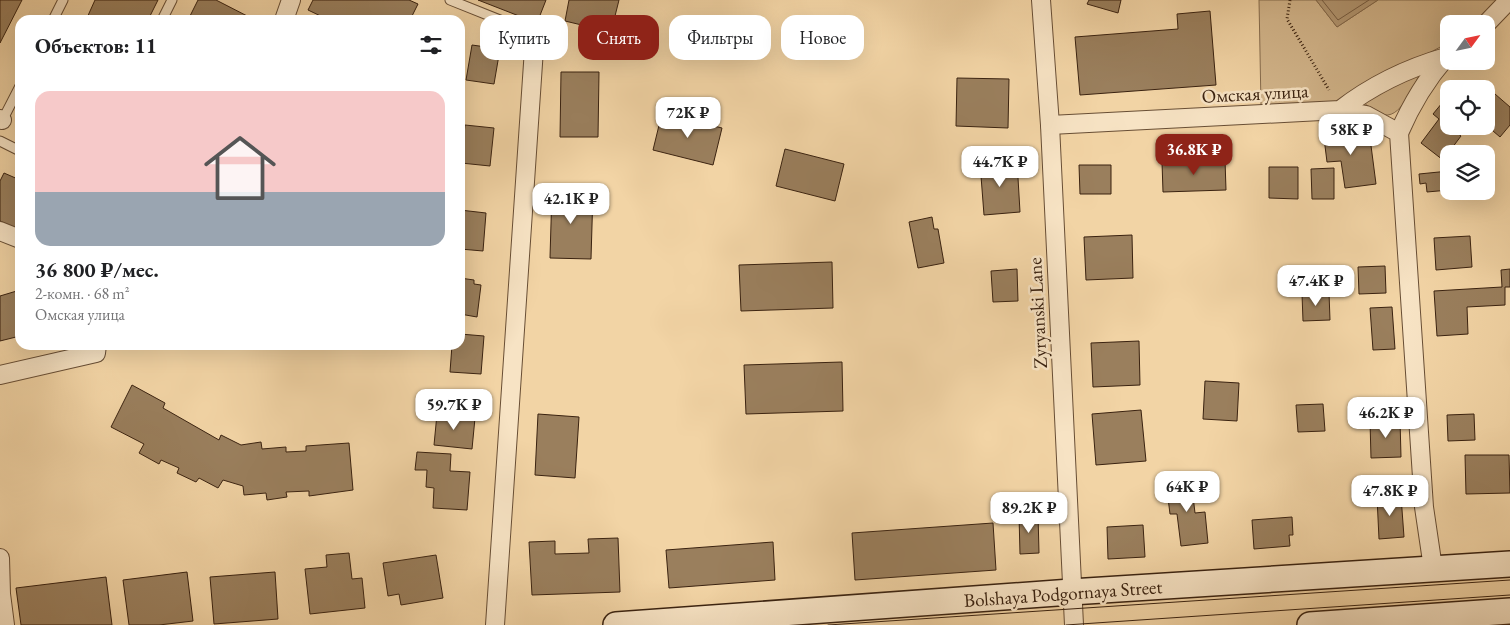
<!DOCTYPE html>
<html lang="ru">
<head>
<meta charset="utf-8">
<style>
  body { margin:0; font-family:"EB Garamond",serif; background:#f6f6f6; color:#202124; height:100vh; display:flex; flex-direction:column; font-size:19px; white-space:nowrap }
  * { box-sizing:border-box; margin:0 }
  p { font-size:16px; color:#757577 }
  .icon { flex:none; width:28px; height:28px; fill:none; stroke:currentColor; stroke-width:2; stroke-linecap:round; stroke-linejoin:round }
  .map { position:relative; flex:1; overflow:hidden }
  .details { position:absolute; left:15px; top:15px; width:450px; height:335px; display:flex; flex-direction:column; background:#fff; border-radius:15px; box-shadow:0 5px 20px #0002 }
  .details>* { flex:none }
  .banner { position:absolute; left:480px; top:15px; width:475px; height:45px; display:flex; gap:10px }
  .needle { width:32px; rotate:57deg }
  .fabs { position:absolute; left:1440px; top:15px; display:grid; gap:10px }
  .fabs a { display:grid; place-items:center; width:55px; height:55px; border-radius:10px; background:#fff; box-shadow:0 5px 20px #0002; font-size:25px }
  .price { position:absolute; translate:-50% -42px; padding:0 11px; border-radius:10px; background:#fff; color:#222; font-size:16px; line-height:32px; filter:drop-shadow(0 1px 2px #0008) }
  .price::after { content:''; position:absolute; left:50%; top:30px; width:15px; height:11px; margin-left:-8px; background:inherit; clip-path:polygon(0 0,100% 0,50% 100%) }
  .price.selected { background:#8f2418; color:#fff }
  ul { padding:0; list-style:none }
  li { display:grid; align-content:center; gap:10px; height:265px; padding:0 20px }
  li span { display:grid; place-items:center; height:155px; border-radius:15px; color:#555 }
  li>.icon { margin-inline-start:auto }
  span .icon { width:90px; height:90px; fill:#fffc; stroke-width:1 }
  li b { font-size:21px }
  h2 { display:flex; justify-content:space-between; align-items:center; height:60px; padding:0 20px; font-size:21px }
  .pill { padding:0 18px; border-radius:15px; background:#fff; box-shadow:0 5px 20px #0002; font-size:18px; line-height:45px }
  .pill.selected { background:#8f2418; color:#fff }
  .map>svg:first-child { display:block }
  .green { fill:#d3b68c; stroke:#866c4e }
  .water { fill:#b39772; stroke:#83684b }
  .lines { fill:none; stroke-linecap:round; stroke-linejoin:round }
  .shore { stroke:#765c41; stroke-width:1 }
  .building { fill:#9a7f5d; stroke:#3a2210 }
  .lane-casing { stroke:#684e35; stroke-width:11 }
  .street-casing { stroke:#684e35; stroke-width:20 }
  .secondary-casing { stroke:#3a2210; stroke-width:28 }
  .path { stroke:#3a2210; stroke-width:3; stroke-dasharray:1 2.5; stroke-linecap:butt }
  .lane { stroke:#f7e3c4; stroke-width:9 }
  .street { stroke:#f7e3c4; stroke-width:18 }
  .secondary { stroke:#f7e3c4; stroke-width:25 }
  .tram { stroke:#3a2210; stroke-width:1 }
  .labels { text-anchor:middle; stroke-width:5; stroke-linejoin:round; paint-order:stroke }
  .street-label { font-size:19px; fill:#3a2210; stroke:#f7e3c4 }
</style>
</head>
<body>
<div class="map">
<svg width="1510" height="625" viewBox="0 0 1510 625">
  <rect width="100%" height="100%" fill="#f2d4a5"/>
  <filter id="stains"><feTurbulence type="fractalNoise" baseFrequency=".004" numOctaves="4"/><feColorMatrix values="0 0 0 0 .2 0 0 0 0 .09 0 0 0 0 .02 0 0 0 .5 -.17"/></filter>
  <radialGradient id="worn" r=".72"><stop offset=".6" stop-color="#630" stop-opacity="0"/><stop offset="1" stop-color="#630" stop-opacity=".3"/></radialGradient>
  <g class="green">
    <path d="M1259,0H1316L1337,27L1378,0H1499C1478,24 1481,24 1449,24V42L1444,45L1336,103L1261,106Z"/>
    <path d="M1421,71C1414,85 1400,122 1381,114C1374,111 1367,105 1361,101Z"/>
  </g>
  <polygon class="water" points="1316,0 1378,0 1337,27"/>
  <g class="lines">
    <polyline class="shore" points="1322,0 1338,20 1369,0"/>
  </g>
  <g class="building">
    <polygon points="0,0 22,0 0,43"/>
    <polygon points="95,0 158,0 148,20 86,20"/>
    <polygon points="198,0 216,0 255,20 188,20"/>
    <polygon points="313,0 409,0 418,4 410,20 329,20 308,10"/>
    <polygon points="478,0 546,0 537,23"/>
    <polygon points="569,0 619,0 611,32 565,21"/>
    <polygon points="1089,0 1121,0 1118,13 1087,4"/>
    <polygon points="1210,11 1216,85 1080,95 1075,37 1178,29 1177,14"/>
    <polygon points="472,45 500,49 494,84 466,80"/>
    <polygon points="561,72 599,72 598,137 560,137"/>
    <polygon points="957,78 1009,79 1008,128 956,126"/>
    <polygon points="1495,94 1510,107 1510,125 1500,137 1486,125 1486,104"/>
    <polygon points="1447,97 1449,99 1448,126 1461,136 1443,160 1421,143 1439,119 1433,114"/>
    <polygon points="662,113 722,128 713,165 653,150"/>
    <polygon points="465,125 494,128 490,166 461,163"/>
    <polygon points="1356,126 1358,140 1370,138 1376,184 1345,188 1341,161 1327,162 1323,130"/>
    <polygon points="785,149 844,164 835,201 776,186"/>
    <polygon points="1225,160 1226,190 1163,192 1162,162"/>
    <polygon points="1017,161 1020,212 984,215 980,163"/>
    <polygon points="1079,165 1111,165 1111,194 1080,194"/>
    <polygon points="1269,167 1298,167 1298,199 1269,198"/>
    <polygon points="1334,168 1334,199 1312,199 1311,169"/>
    <polygon points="1449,171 1449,190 1427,192 1426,183 1420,184 1419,174"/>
    <polygon points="4,173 20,180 20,230 0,221 0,181"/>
    <polygon points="552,190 593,192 591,259 550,258"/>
    <polygon points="460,210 486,213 483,251 460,249"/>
    <polygon points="932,217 934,229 938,229 944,263 918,268 909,222"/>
    <polygon points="1132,235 1133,278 1086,280 1084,237"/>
    <polygon points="1470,236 1472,267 1436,270 1434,238"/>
    <polygon points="832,262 833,308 741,311 739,265"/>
    <polygon points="1385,266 1386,293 1359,294 1358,267"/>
    <polygon points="1017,269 1018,301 993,302 991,271"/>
    <polygon points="1510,269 1510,287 1505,287 1505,305 1467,307 1468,334 1437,336 1434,291 1502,287 1501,270"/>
    <polygon points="460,278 474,280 474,284 481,285 477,317 460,314"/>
    <polygon points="20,290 20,336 0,341 0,296"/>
    <polygon points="1329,293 1330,320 1303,321 1302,294"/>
    <polygon points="1392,307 1395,349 1373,350 1370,308"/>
    <polygon points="460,334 484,336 481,374 450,372 452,345 460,345"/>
    <polygon points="1139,341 1140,385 1093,387 1091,343"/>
    <polygon points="842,362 843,411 746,414 744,365"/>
    <polygon points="1205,381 1239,383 1237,421 1203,419"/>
    <polygon points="132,385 165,403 163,408 219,440 221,435 241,445 261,442 262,449 286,447 286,452 306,451 306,446 349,443 353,490 309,496 309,491 286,492 287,497 267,500 266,493 244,495 243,486 223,480 218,488 199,478 196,482 177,473 179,468 161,460 159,464 139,453 144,444 111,427"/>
    <polygon points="1323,404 1325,431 1298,432 1296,405"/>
    <polygon points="1141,410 1146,461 1096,465 1092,414"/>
    <polygon points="437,414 475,418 472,449 434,445"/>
    <polygon points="538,414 579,417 575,478 535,475"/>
    <polygon points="1474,414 1475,440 1448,441 1447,415"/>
    <polygon points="1400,420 1401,457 1371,458 1370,421"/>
    <polygon points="417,452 451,454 450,471 470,472 467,510 433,508 434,488 426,487 427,470 415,470"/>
    <polygon points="1465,455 1509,455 1510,493 1466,494"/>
    <polygon points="1191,479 1195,513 1205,512 1208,543 1181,546 1177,514 1170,514 1166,482"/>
    <polygon points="1401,496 1404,537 1379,539 1377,497"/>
    <polygon points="1038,514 1039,553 1020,554 1019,515"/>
    <polygon points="1292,517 1293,535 1289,535 1290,546 1254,549 1252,520"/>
    <polygon points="993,523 996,570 855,580 852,533"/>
    <polygon points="1143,525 1145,557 1108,559 1107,527"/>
    <polygon points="618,538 620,592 532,595 529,542 555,541 555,554 589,553 588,539"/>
    <polygon points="773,542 775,580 669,588 666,550"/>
    <polygon points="349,553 352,579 362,578 365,608 310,614 305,569 327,567 326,555"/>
    <polygon points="436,555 443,598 401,605 399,594 388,596 383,563"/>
    <polygon points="187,572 193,621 159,625 129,625 123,580"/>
    <polygon points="275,572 278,619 214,624 210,577"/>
    <polygon points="106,577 112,625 21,625 16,588"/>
  </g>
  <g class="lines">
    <g class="lane-casing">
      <g id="lane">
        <polyline points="450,0 535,34"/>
        <polyline points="53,20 63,0"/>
        <polyline points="162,20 172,0"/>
        <polyline points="1,123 20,86"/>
        <polyline points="0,141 20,151"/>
      </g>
    </g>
    <g class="street-casing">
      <g id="street">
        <polyline points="1041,0 1050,125 1074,625"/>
        <polyline points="284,20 291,0"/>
        <polyline points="1486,24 1509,0"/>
        <polyline points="1340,110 1366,115 1399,133 1424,507 1433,568"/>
        <polyline points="0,119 2,120"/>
        <path d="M1050,125L1340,110C1371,86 1408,68 1446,57L1449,54"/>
        <path d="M1399,133C1411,105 1426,80 1446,57"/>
        <polyline points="0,231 20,239"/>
        <polyline points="0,375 96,353 97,345"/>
        <polyline points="0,558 1,594 5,625"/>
        <polyline points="495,625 535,34"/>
      </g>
    </g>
    <g class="secondary-casing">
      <g id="secondary">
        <polyline points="616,625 1071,592 1510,564"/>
        <polyline points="1310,625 1510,611"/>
      </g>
    </g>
    <polyline class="path" points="1290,0 1287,19 1329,90"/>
    <use href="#lane" class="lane"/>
    <use href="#street" class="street"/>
    <use href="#secondary" class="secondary"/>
    <g class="tram">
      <polyline points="828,625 1510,580"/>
      <polyline points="1066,625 1510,595"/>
    </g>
  </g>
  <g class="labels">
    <g class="street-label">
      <text transform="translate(1255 93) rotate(-3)" y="7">Омская улица</text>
      <text transform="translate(1037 313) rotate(-93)" y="7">Zyryanski Lane</text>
      <text transform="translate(1063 593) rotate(-4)" y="7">Bolshaya Podgornaya Street</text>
    </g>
  </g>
  <rect width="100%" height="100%" filter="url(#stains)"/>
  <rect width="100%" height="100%" fill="url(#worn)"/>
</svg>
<div class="fabs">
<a><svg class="needle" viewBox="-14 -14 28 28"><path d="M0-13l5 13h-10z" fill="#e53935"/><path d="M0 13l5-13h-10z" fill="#757577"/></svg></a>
<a><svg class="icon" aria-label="locate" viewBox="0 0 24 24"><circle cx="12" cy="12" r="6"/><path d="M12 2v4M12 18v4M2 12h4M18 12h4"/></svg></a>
<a><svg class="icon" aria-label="layers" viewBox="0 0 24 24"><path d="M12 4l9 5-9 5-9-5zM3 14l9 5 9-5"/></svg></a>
</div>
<b class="price" style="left:688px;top:139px">72K ₽</b>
<b class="price" style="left:1351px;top:156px">58K ₽</b>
<b class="price selected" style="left:1194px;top:176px">36.8K ₽</b>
<b class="price" style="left:1000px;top:188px">44.7K ₽</b>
<b class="price" style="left:571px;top:225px">42.1K ₽</b>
<b class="price" style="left:1316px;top:307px">47.4K ₽</b>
<b class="price" style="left:454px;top:431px">59.7K ₽</b>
<b class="price" style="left:1386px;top:439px">46.2K ₽</b>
<b class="price" style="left:1187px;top:513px">64K ₽</b>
<b class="price" style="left:1390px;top:517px">47.8K ₽</b>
<b class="price" style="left:1029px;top:534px">89.2K ₽</b>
<div class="banner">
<a class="pill">Купить</a>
<a class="pill selected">Снять</a>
<a class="pill">Фильтры</a>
<a class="pill">Новое</a>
</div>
<section class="details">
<h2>Объектов: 11<svg class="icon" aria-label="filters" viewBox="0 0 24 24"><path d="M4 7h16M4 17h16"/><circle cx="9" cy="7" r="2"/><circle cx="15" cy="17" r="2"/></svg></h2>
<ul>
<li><span style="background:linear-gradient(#f6c9c9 65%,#9aa5b1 0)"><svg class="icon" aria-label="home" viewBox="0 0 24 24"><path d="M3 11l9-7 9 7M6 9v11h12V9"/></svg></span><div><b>36 800 ₽/мес.</b><p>2-комн. · 68 m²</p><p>Омская улица</p></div></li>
</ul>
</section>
</div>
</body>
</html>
